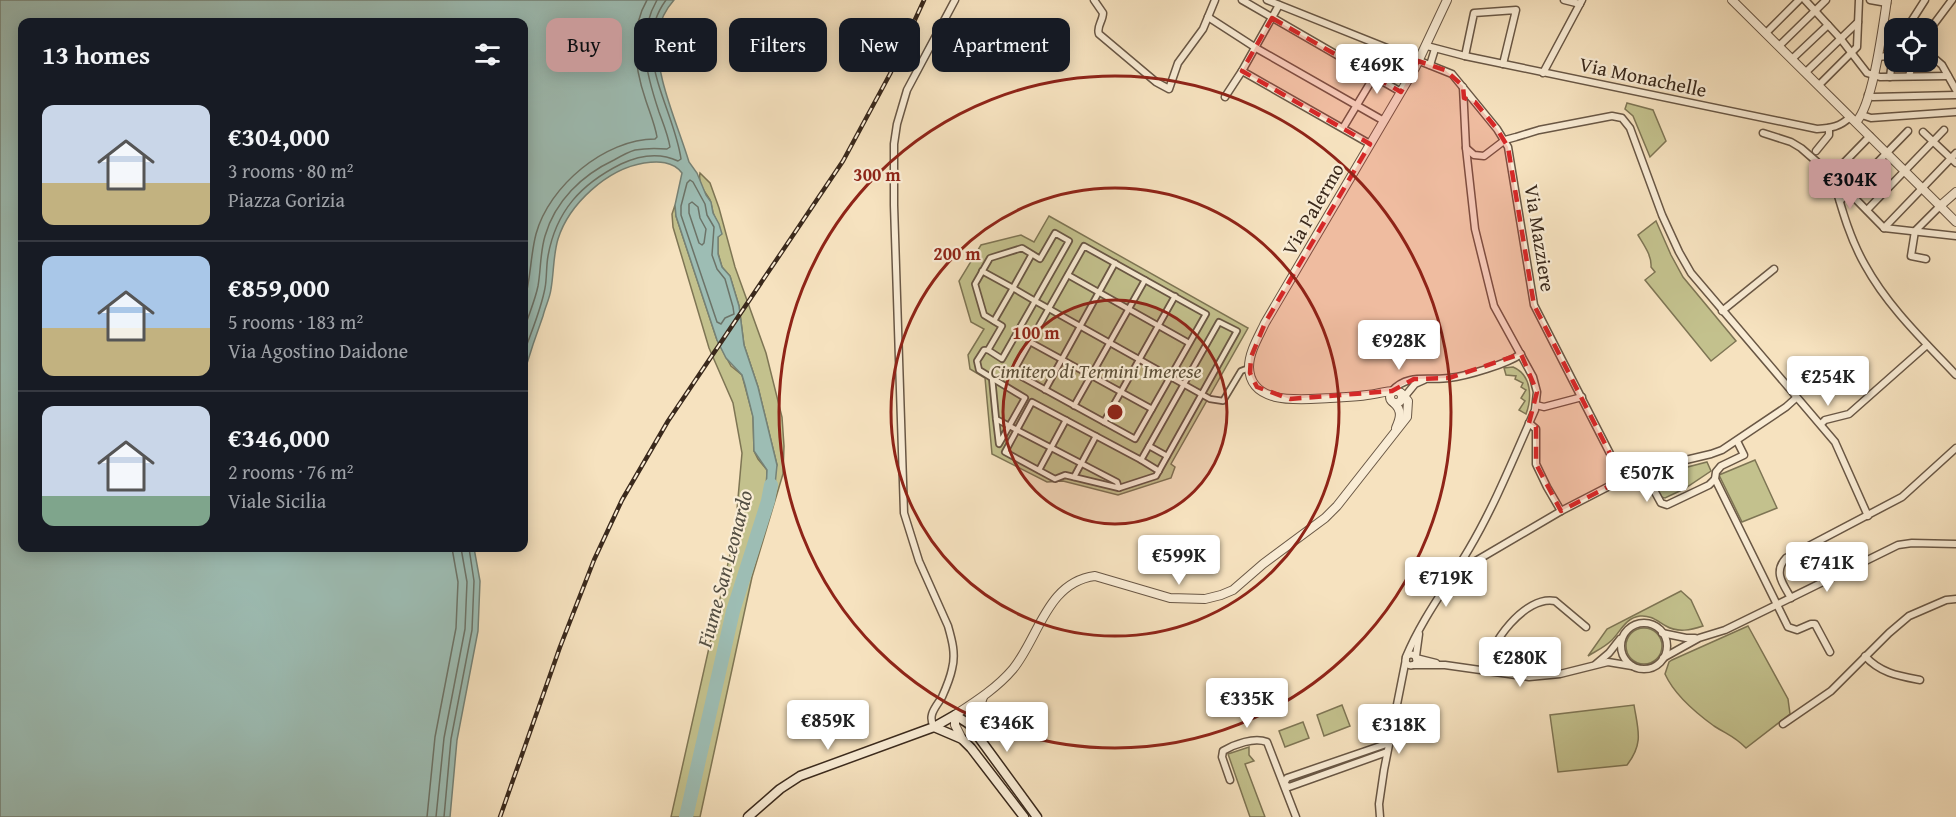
<!DOCTYPE html>
<html lang="en">
<head>
<meta charset="utf-8">
<style>
  body { margin:0; font-family:"Gentium Book Plus",serif; background:#20242c; color:#f1f3f6; height:100vh; display:flex; flex-direction:column; font-size:22px; white-space:nowrap }
  * { box-sizing:border-box; margin:0 }
  p { font-size:20px; color:#9ea1a6 }
  .icon { flex:none; width:33px; height:33px; fill:none; stroke:currentColor; stroke-width:2; stroke-linecap:round; stroke-linejoin:round }
  .map { position:relative; flex:1; overflow:hidden }
  .sheet { position:absolute; left:18px; top:18px; width:510px; height:534px; display:flex; flex-direction:column; background:#171b24; border-radius:12px; box-shadow:0 3px 15px #0003 }
  .sheet>* { flex:none }
  .hud { position:absolute; left:546px; top:18px; width:570px; height:54px; display:flex; gap:12px }
  .tools { position:absolute; left:1884px; top:18px; display:grid; gap:12px }
  .tools a { display:grid; place-items:center; width:54px; height:54px; border-radius:12px; background:#171b24; box-shadow:0 3px 15px #0003; font-size:30px }
  .price { position:absolute; translate:-50% -51px; padding:0 14px; border-radius:6px; background:#fff; color:#222; font-size:20px; line-height:39px; filter:drop-shadow(0 2px 3px #0008) }
  .price::after { content:''; position:absolute; left:50%; top:36px; width:18px; height:14px; margin-left:-9px; background:inherit; clip-path:polygon(0 0,100% 0,50% 100%) }
  .price.current { background:#c59692; color:#111 }
  ul { padding:0; list-style:none }
  li { display:flex; align-items:center; gap:18px; height:150px; padding:0 24px }
  li+li { border-top:2px solid #363941 }
  li span { display:grid; place-items:center; flex:none; width:168px; height:120px; border-radius:12px; color:#555 }
  li>.icon { margin-inline-start:auto }
  span .icon { width:72px; height:72px; fill:#fffc; stroke-width:1 }
  li b { font-size:26px }
  h2 { display:flex; justify-content:space-between; align-items:center; height:72px; padding:0 24px; font-size:26px }
  .tag { padding:0 21px; border-radius:12px; background:#171b24; box-shadow:0 3px 15px #0003; font-size:21px; line-height:54px }
  .tag.current { background:#c59692; color:#111 }
  .map>svg:first-child { display:block }
  .green { fill:#c3c18d; stroke:#7e7554; stroke-width:1.5 }
  .water { fill:#9dbdb4; stroke:#758277; stroke-width:1.5 }
  .lines { fill:none; stroke-linecap:round; stroke-linejoin:round }
  .shore { stroke:#6c7368; stroke-width:1.5 }
  .river { stroke:#9dbdb4; stroke-width:14 }
  .pedestrian-casing { stroke:#695745; stroke-width:8 }
  .minor-casing { stroke:#695745; stroke-width:9 }
  .tertiary-casing { stroke:#695745; stroke-width:10 }
  .secondary-casing { stroke:#3a291c; stroke-width:11 }
  .pedestrian { stroke:#f9ecd5; stroke-width:4.5 }
  .minor { stroke:#f9ecd5; stroke-width:6 }
  .tertiary { stroke:#f9ecd5; stroke-width:8 }
  .secondary { stroke:#f9ecd5; stroke-width:8 }
  .rail-casing { stroke:#3a291c; stroke-width:4.5 }
  .rail { stroke:#f9ecd5; stroke-width:2; stroke-dasharray:7; stroke-linecap:butt }
  .marked { fill:#d62828; fill-opacity:0.2; stroke:#d62828; stroke-width:4.5; stroke-dasharray:12 8; stroke-linejoin:round }
  .ring { fill:none; stroke:#8f2418; stroke-width:3 }
  .labels { text-anchor:middle; stroke-width:4.5; stroke-linejoin:round; paint-order:stroke }
  .street-label { font-size:20px; fill:#3a291c; stroke:#f9ecd5 }
  .park-label { font-size:20px; font-style:italic; fill:#5c4f38; stroke:#f9ecd5 }
  .water-label { font-size:21px; font-style:italic; fill:#534e42; stroke:#f9ecd5 }
  .centre { fill:#8f2418; stroke:#f9ecd5; stroke-width:3 }
  .ring-label { font-size:18px; text-anchor:middle; font-weight:bold; fill:#8f2418; stroke:#f9ecd5; stroke-width:4.5; stroke-linejoin:round; paint-order:stroke }
</style>
</head>
<body>
<div class="map">
<svg width="1956" height="817" viewBox="0 0 1956 817">
  <rect width="100%" height="100%" fill="#f6e2bf"/>
  <filter id="stains"><feTurbulence type="fractalNoise" baseFrequency=".00333" numOctaves="4"/><feColorMatrix values="0 0 0 0 .2 0 0 0 0 .09 0 0 0 0 .02 0 0 0 .5 -.17"/></filter>
  <radialGradient id="worn" r=".72"><stop offset=".6" stop-color="#630" stop-opacity="0"/><stop offset="1" stop-color="#630" stop-opacity=".3"/></radialGradient>
  <g class="green">
    <polygon points="1627,103 1653,110 1666,141 1650,157 1633,116 1625,109"/>
    <path d="M700,173L710,183L719,208L735,267L766,353L782,417L784,446L783,474L752,577L700,817H671L735,532L742,453L733,403L709,348L673,227L672,214L675,205L676,216L717,340L731,366L742,375L753,416L754,451L758,459L767,470L766,494L777,465L758,387L744,345L739,306L730,276L722,267L718,253V237L721,234C720,227 717,222 714,215C712,211 712,205 710,200C704,190 698,185 700,173Z"/>
    <polygon points="1049,216 1248,328 1171,464 1175,467 1171,478 1118,495 1063,481 1047,482 992,454 985,378 970,369 968,355 984,329 971,322 959,281 981,245 1021,235 1034,242"/>
    <path d="M1656,221L1671,255L1683,277L1736,341L1711,361L1645,280L1655,272L1651,267C1652,256 1644,245 1638,235Z"/>
    <path d="M1513,367C1532,375 1532,398 1526,414L1519,410L1525,401L1521,398L1526,390L1521,387L1523,383L1515,379L1516,376L1506,375L1504,368Z"/>
    <polygon points="1755,460 1777,508 1742,522 1719,475"/>
    <polygon points="1707,462 1711,471 1684,489 1665,498 1661,497 1651,480 1653,476"/>
    <path d="M1681,591L1691,600L1703,626C1691,630 1678,633 1666,626C1657,621 1651,615 1640,616C1625,618 1621,631 1612,640C1605,647 1596,651 1588,656L1607,629Z"/>
    <path d="M1748,626L1788,699L1790,714L1746,748C1734,736 1728,735 1714,726C1696,713 1674,694 1665,674L1669,662L1672,660Z"/>
    <circle cx="1644" cy="646" r="18"/>
    <polygon points="1342,705 1350,726 1324,736 1317,715"/>
    <path d="M1634,705C1638,730 1644,743 1627,765L1558,772L1550,715Z"/>
    <polygon points="1303,722 1309,738 1285,747 1279,731"/>
    <polygon points="1249,747 1249,755 1254,761 1245,764 1265,817 1250,817 1228,754"/>
  </g>
  <path class="water" d="M0,0H674C666,9 660,21 658,33C653,72 678,125 689,162L697,173L706,195L711,202L713,213L719,224L722,234L718,237V254L722,267L730,276L739,306L744,345L758,387L777,465L774,495L768,501L766,494L767,470L754,451L753,417L745,385L742,375L726,358L717,340L676,216L675,205L682,173C673,161 658,161 644,163C607,169 569,204 558,239C553,256 554,272 551,289C550,298 545,307 543,316C536,335 530,353 524,373V22H22V548H474L480,581L478,631L457,740L450,817H0Z"/>
  <g class="lines">
    <g class="shore">
      <polygon points="690,180 693,182 705,204 707,215 714,227 712,255 717,269 725,279 733,307 734,314 725,318 721,324 717,322 681,215 681,206 687,183"/>
      <polygon points="692,202 698,207 700,218 706,229 704,243 702,245 699,243 689,213 689,204"/>
      <path d="M524,302C531,280 530,257 536,234C549,186 605,139 655,139L657,137C655,125 650,113 646,101C635,69 629,31 647,0"/>
      <path d="M524,330C528,316 535,301 538,286C541,269 540,253 545,236C555,201 582,175 614,160C621,156 628,152 635,150C646,148 656,148 667,149L670,147C668,135 663,123 659,112C646,73 636,37 657,0"/>
      <path d="M524,353C531,332 541,310 545,288C547,278 546,267 548,256C556,211 581,184 621,164C640,155 659,152 678,161L681,159C674,108 629,50 666,0"/>
      <polyline points="427,817 435,737 456,628 458,582 452,548"/>
      <polyline points="436,817 444,738 465,629 467,582 461,548"/>
      <polyline points="444,817 451,739 472,630 474,581 469,548"/>
    </g>
    <polyline class="river" points="686,817 733,611 768,501 771,485"/>
    <g class="pedestrian-casing">
      <g id="pedestrian">
        <polygon points="1084,246 1206,314 1135,439 1013,372"/>
        <polyline points="1032,254 1013,288 1035,301 1002,359 988,350 1002,326 984,315 975,284 990,258 1022,248 1040,259 1055,233 1069,241 1035,301 1210,399 1223,401 1241,371 1249,368"/>
        <polyline points="982,271 1013,288 994,321"/>
        <polyline points="1068,275 1189,343"/>
        <polygon points="1219,322 1237,331 1156,476 1119,488 1065,475 1055,479 1005,452 1032,402 1141,460"/>
        <polyline points="1030,342 1152,409"/>
        <polyline points="988,350 984,350 977,361 979,370 992,378 996,419 1117,482 1119,488"/>
        <polyline points="992,378 1025,398 999,444 996,419"/>
        <polyline points="1045,390 1115,263"/>
        <polyline points="1074,406 1145,280"/>
        <polyline points="1104,422 1175,296"/>
        <polyline points="1149,446 1167,456"/>
        <polyline points="1141,460 1159,471"/>
        <polyline points="1039,470 1066,420"/>
        <polyline points="1074,477 1096,436"/>
      </g>
    </g>
    <g class="minor-casing">
      <g id="minor">
        <path d="M1094,0L1103,13C1103,21 1096,27 1099,34L1156,82L1169,89L1178,63L1203,29L1215,0"/>
        <polyline points="1242,0 1401,92"/>
        <polyline points="1267,0 1452,74 1497,129 1508,147 1534,305 1623,479"/>
        <polyline points="1564,0 1580,4"/>
        <polyline points="1805,0 1840,38 1867,73 1880,77 1948,76"/>
        <polyline points="1870,0 1887,3"/>
        <polyline points="1208,17 1256,48 1384,121"/>
        <polyline points="1907,28 1925,0"/>
        <polyline points="1928,32 1952,0"/>
        <polyline points="1766,33 1799,0"/>
        <path d="M1427,46L1465,56L1817,129C1831,128 1840,127 1850,117"/>
        <polyline points="1779,46 1826,0"/>
        <polyline points="1928,53 1942,65 1956,90"/>
        <polyline points="1890,55 1892,61 1890,77"/>
        <polyline points="1465,56 1474,13 1516,10 1503,64"/>
        <polyline points="1878,57 1888,56 1894,49"/>
        <polyline points="1792,59 1828,25"/>
        <polyline points="1430,65 1435,49"/>
        <polyline points="1242,71 1370,144"/>
        <polyline points="1806,72 1858,22"/>
        <polyline points="1543,73 1582,0"/>
        <polyline points="1909,76 1913,62"/>
        <polyline points="1819,85 1857,47 1859,0"/>
        <polyline points="1868,95 1873,97 1956,95"/>
        <polyline points="1225,97 1242,71 1279,5"/>
        <polyline points="1862,115 1871,118 1956,112"/>
        <polyline points="1343,128 1390,50"/>
        <polyline points="1923,132 1956,163"/>
        <polyline points="1763,133 1791,142 1801,148 1832,175 1884,228"/>
        <polyline points="1466,148 1474,155 1484,156 1505,140 1516,137 1539,130 1612,116 1622,118 1630,128 1662,215 1679,252 1691,273 1835,442 1868,516"/>
        <polyline points="1816,151 1829,135 1829,128"/>
        <path d="M1832,175C1841,206 1849,237 1865,265C1888,307 1924,341 1956,375"/>
        <polyline points="1832,175 1870,136"/>
        <polyline points="1840,201 1908,131"/>
        <polyline points="1867,210 1944,130"/>
        <polyline points="1884,228 1956,153"/>
        <polyline points="1884,228 1956,236"/>
        <polyline points="1926,259 1911,256 1915,231 1940,206"/>
        <polyline points="1722,311 1774,269"/>
        <path d="M1392,391C1407,373 1429,381 1449,378C1467,376 1507,364 1521,354"/>
        <polyline points="1401,401 1415,384 1424,380"/>
        <polyline points="1536,405 1544,407 1582,397"/>
        <polyline points="1529,423 1536,429 1536,464 1547,487 1561,511"/>
        <polyline points="1821,424 1825,420 1849,414 1927,345"/>
        <polyline points="1643,470 1661,503 1667,505 1709,485 1715,479 1716,472 1721,466 1744,455 1737,441"/>
        <polyline points="1715,479 1788,627 1797,630 1811,624 1815,624 1830,652"/>
        <polyline points="1457,572 1561,511 1623,479 1652,468 1711,454 1722,450 1786,407 1796,398"/>
        <path d="M1791,598C1783,584 1773,572 1786,558L1902,497L1956,448"/>
        <circle cx="1644" cy="646" r="23"/>
        <polyline points="1662,633 1686,638 1695,638"/>
        <circle cx="1411" cy="660" r="5.5"/>
        <polyline points="1416,656 1419,634"/>
        <path d="M1865,656C1880,673 1899,676 1920,680"/>
        <path d="M1406,657C1422,618 1448,585 1469,549C1495,505 1514,457 1535,410L1537,392L1533,377L1494,306L1475,229L1466,148L1463,87"/>
        <polyline points="1416,658 1436,663"/>
        <polyline points="1663,658 1699,638 1725,630 1768,609 1898,545 1912,543 1956,544"/>
        <polyline points="1596,664 1609,653 1620,639"/>
        <polyline points="1413,665 1445,665 1529,677 1560,674 1608,662 1632,666"/>
        <path d="M1485,671C1489,644 1525,595 1555,601L1586,627"/>
        <polyline points="1783,724 1831,691 1889,633 1909,616 1946,600 1956,599"/>
        <path d="M934,727C927,715 936,707 942,697C946,688 950,679 952,669C956,654 952,640 948,626L919,561L904,513L894,205V144L897,124L907,90L955,0"/>
        <polyline points="1387,752 1289,787 1284,784 1287,778 1389,743"/>
        <path d="M1230,780L1222,757L1223,751C1235,744 1254,737 1267,742L1296,817"/>
        <polyline points="1380,817 1379,804 1384,770 1406,659"/>
      </g>
    </g>
    <g class="tertiary-casing">
      <g id="tertiary">
        <polyline points="1732,0 1940,206"/>
        <path d="M1856,122C1873,105 1883,26 1887,0"/>
        <polyline points="1956,192 1940,206 1956,222"/>
        <circle cx="1396" cy="397" r="6"/>
        <path d="M1395,391C1385,391 1377,394 1367,395C1355,397 1342,397 1330,398C1304,399 1250,407 1249,367C1249,352 1259,336 1265,323L1415,68L1447,0"/>
        <path d="M1394,403C1403,411 1400,419 1396,428"/>
        <polyline points="975,732 976,717 983,697"/>
        <path d="M962,739L955,725V715C975,702 997,688 1013,669C1039,637 1047,582 1095,576L1170,598L1205,599L1221,595L1233,590L1263,564L1325,518L1337,506L1407,417L1408,401L1401,393"/>
      </g>
    </g>
    <g class="secondary-casing">
      <g id="secondary">
        <polyline points="934,727 962,739 971,748 1024,817"/>
        <polyline points="748,817 780,789 800,776 934,727 955,715 969,724 1037,817"/>
      </g>
    </g>
    <use href="#pedestrian" class="pedestrian"/>
    <use href="#minor" class="minor"/>
    <use href="#tertiary" class="tertiary"/>
    <use href="#secondary" class="secondary"/>
    <g class="rail-casing">
      <polyline id="rail" points="500,817 560,647 594,560 622,500 668,421 843,161 890,74 924,0"/>
    </g>
    <use href="#rail" class="rail"/>
  </g>
  <path class="marked" d="M1272,18L1401,92L1418,61L1445,70L1463,86L1464,98L1475,102L1497,129L1508,147L1534,305L1623,479L1561,511L1536,464V427L1529,423L1537,392L1521,354L1449,378L1414,379L1392,391L1290,399L1257,387L1250,373L1251,357L1265,323L1370,144L1242,71Z"/>
  <circle cx="1115" cy="412" r="112" fill="#8f2418" fill-opacity=".12"/>
  <g class="ring">
    <circle cx="1115" cy="412" r="112"/>
    <circle cx="1115" cy="412" r="224"/>
    <circle cx="1115" cy="412" r="336"/>
  </g>
  <g class="labels">
    <g class="street-label">
      <text transform="translate(1643 77) rotate(12)" y="7">Via Monachelle</text>
      <text transform="translate(1313 209) rotate(-60)" y="7">Via Palermo</text>
      <text transform="translate(1540 238) rotate(81)" y="7">Via Mazziere</text>
    </g>
    <g class="park-label">
      <text x="1096" y="378">Cimitero di Termini Imerese</text>
    </g>
    <g class="water-label">
      <text transform="translate(725 569) rotate(-75)" y="7">Fiume San Leonardo</text>
    </g>
  </g>
  <circle cx="1115" cy="412" r="9" class="centre"/>
  <g class="ring-label">
    <text x="877" y="181">300 m</text>
    <text x="957" y="260">200 m</text>
    <text x="1036" y="339">100 m</text>
  </g>
  <rect width="100%" height="100%" filter="url(#stains)"/>
  <rect width="100%" height="100%" fill="url(#worn)"/>
</svg>
<div class="tools">
<a><svg class="icon" aria-label="locate" viewBox="0 0 24 24"><circle cx="12" cy="12" r="6"/><path d="M12 2v4M12 18v4M2 12h4M18 12h4"/></svg></a>
</div>
<b class="price" style="left:1377px;top:95px">€469K</b>
<b class="price current" style="left:1850px;top:210px">€304K</b>
<b class="price" style="left:1399px;top:371px">€928K</b>
<b class="price" style="left:1828px;top:407px">€254K</b>
<b class="price" style="left:1647px;top:503px">€507K</b>
<b class="price" style="left:1179px;top:586px">€599K</b>
<b class="price" style="left:1827px;top:593px">€741K</b>
<b class="price" style="left:1446px;top:608px">€719K</b>
<b class="price" style="left:1520px;top:688px">€280K</b>
<b class="price" style="left:1247px;top:729px">€335K</b>
<b class="price" style="left:828px;top:751px">€859K</b>
<b class="price" style="left:1007px;top:753px">€346K</b>
<b class="price" style="left:1399px;top:755px">€318K</b>
<div class="hud">
<a class="tag current">Buy</a>
<a class="tag">Rent</a>
<a class="tag">Filters</a>
<a class="tag">New</a>
<a class="tag">Apartment</a>
</div>
<section class="sheet">
<h2>13 homes<svg class="icon" aria-label="filters" viewBox="0 0 24 24"><path d="M4 7h16M4 17h16"/><circle cx="9" cy="7" r="2"/><circle cx="15" cy="17" r="2"/></svg></h2>
<ul>
<li><span style="background:linear-gradient(#c9d6e8 65%,#c2b280 0)"><svg class="icon" aria-label="home" viewBox="0 0 24 24"><path d="M3 11l9-7 9 7M6 9v11h12V9"/></svg></span><div><b>€304,000</b><p>3 rooms · 80 m²</p><p>Piazza Gorizia</p></div></li>
<li><span style="background:linear-gradient(#a9c7e8 60%,#c2b280 0)"><svg class="icon" aria-label="home" viewBox="0 0 24 24"><path d="M3 11l9-7 9 7M6 9v11h12V9"/></svg></span><div><b>€859,000</b><p>5 rooms · 183 m²</p><p>Via Agostino Daidone</p></div></li>
<li><span style="background:linear-gradient(#c9d6e8 75%,#7fa58c 0)"><svg class="icon" aria-label="home" viewBox="0 0 24 24"><path d="M3 11l9-7 9 7M6 9v11h12V9"/></svg></span><div><b>€346,000</b><p>2 rooms · 76 m²</p><p>Viale Sicilia</p></div></li>
</ul>
</section>
</div>
</body>
</html>
